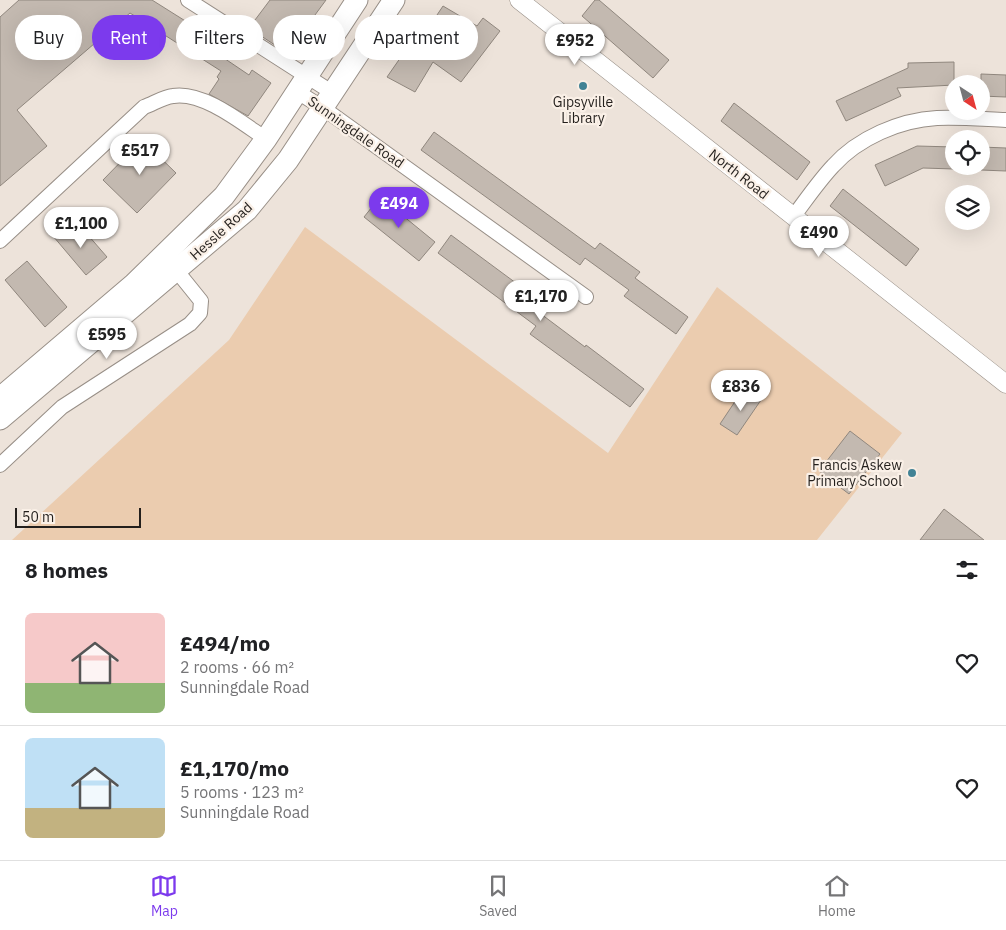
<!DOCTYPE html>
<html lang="en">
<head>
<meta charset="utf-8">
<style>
  body { margin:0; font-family:"IBM Plex Sans",sans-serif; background:#f2f2f2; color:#202124; height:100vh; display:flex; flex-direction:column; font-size:19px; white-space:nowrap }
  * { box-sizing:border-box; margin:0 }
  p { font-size:16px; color:#757577 }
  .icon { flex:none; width:28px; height:28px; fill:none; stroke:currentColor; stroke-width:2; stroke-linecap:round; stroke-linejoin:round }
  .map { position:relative; height:540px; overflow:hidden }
  .sheet { display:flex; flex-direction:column; background:#fff; flex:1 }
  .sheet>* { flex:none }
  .hud { position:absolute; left:15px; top:15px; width:500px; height:45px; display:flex; gap:10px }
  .needle { width:32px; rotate:144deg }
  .tools { position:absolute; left:945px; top:75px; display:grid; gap:10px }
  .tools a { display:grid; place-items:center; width:45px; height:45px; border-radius:50%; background:#fff; box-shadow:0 5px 20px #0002; font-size:25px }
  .scale { position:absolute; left:15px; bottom:12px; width:126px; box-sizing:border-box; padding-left:5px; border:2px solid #231f1c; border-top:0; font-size:14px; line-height:18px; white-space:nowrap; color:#231f1c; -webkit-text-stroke:4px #faf0e7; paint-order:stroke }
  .price { position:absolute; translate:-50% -42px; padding:0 11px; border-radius:18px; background:#fff; color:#222; font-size:16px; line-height:32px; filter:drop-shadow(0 1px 2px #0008) }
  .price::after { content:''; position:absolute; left:50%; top:30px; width:15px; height:11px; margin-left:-8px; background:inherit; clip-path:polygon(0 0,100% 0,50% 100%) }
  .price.selected { background:#7c3aed; color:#fff }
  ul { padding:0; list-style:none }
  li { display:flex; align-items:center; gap:15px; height:125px; padding:0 25px }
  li+li { border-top:1px solid #e0e0e0 }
  li span { display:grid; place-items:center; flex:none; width:140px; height:100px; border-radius:8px; color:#555 }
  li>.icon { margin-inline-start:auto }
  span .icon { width:60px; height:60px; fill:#fffc; stroke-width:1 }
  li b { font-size:21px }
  h2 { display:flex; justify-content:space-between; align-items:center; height:60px; padding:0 25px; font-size:21px }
  .chip { padding:0 18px; border-radius:22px; background:#fff; box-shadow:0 5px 20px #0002; font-size:18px; line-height:45px }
  .chip.selected { background:#7c3aed; color:#fff }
  .menu { display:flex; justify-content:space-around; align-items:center; height:70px; border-top:1px solid #e0e0e0; background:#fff; font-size:14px; color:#757577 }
  .menu a { display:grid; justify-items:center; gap:2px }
  .menu .selected { color:#7c3aed }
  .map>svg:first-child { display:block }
  .green { fill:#ebccaf }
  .building { fill:#c3b9b0; stroke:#90877e }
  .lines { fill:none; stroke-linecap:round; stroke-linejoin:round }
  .minor-casing { stroke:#988f87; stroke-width:16 }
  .tertiary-casing { stroke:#988f87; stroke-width:19 }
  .primary-casing { stroke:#988f87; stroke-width:23 }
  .minor { stroke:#fff; stroke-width:14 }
  .tertiary { stroke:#fff; stroke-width:18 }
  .primary { stroke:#fff; stroke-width:21 }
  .poi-dot { fill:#428395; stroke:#faf0e7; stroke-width:2 }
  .labels { text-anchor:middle; stroke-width:4.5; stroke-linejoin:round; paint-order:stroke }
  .poi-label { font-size:14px; fill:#231f1c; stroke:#faf0e7 }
  .street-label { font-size:14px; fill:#231f1c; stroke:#faf0e7 }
</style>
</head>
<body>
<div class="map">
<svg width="1006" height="540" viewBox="0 0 1006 540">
  <rect width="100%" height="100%" fill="#ede3da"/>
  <polygon class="green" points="305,227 608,453 717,287 902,433 817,540 12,540 229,340"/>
  <g class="building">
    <polygon points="19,0 152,0 214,39 209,48 249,75 252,70 271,83 248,116 209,94 219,79 217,77 221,71 130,13 17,110 47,146 0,186 0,17"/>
    <polygon points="270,0 326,0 287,53 249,28"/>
    <polygon points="595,0 599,0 669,60 653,78 582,16"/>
    <polygon points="443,6 477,26 483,18 500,31 461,82 433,62 415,92 387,77 403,54 396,49 414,25 425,33"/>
    <polygon points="954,62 954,85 897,88 901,96 846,121 836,101 908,68 908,63"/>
    <polygon points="981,74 1006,75 1006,97 981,96"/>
    <polygon points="734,103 810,162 797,180 721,121"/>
    <polygon points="434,132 595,249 600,243 640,272 635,278 688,317 676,334 624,296 629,290 585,258 580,265 421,150"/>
    <polygon points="142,140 176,173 137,213 103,180"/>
    <polygon points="917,146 954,147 954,169 923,168 885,186 875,165"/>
    <polygon points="981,147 1006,148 1006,171 981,170"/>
    <polygon points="843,189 919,249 906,266 830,206"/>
    <polygon points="380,197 435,242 419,261 364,217"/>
    <polygon points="81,227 107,257 86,275 53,236 62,228 70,237"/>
    <polygon points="451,235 547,306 541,314 585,347 586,345 644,389 630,407 530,334 536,326 438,253"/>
    <polygon points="27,261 67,307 45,327 5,280"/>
    <polygon points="744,388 761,400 737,435 720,424"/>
    <polygon points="850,431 880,454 849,494 819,471"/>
    <polygon points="944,509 984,540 920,540"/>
  </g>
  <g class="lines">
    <g class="minor-casing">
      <g id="minor">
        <polyline points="188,0 333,93"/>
        <polyline points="296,91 323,108 586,297"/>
        <path d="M793,217C806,200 818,182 833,166C858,138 900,120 937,118C960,117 983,119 1006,120"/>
        <path d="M0,241L144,107C153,104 163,97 173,96C203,91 242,123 266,139"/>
        <polyline points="0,465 62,407 190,324 200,313 201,301 172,265"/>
      </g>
    </g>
    <g class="tertiary-casing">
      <polyline id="tertiary" points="519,0 1006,384"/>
    </g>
    <g class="primary-casing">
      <g id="primary">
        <polyline points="0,398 134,284 224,196 266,139 357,0"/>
        <polyline points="0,419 247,210 288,160 394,0"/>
      </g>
    </g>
    <use href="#minor" class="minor"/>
    <use href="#tertiary" class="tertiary"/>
    <use href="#primary" class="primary"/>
  </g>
  <g class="poi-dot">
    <circle cx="583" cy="86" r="5"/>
    <circle cx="912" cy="473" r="5"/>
  </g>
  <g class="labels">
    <g class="poi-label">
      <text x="583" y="107">Gipsyville<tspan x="583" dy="16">Library</tspan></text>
      <text x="902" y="470" text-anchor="end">Francis Askew<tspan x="902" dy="16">Primary School</tspan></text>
    </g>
    <g class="street-label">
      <text transform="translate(356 132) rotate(35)" y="5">Sunningdale Road</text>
      <text transform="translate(739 174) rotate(38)" y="5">North Road</text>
      <text transform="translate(221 231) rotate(-42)" y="5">Hessle Road</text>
    </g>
  </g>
</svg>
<div class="tools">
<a><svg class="needle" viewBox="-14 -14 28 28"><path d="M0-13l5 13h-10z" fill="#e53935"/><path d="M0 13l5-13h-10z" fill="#757577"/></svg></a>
<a><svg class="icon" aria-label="locate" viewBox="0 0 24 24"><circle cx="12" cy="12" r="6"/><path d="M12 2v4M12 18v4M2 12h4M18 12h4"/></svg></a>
<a><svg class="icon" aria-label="layers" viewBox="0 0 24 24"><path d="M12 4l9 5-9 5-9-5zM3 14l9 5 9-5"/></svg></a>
</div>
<div class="scale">50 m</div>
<b class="price" style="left:575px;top:66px">£952</b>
<b class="price" style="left:140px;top:176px">£517</b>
<b class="price selected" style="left:399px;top:229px">£494</b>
<b class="price" style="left:81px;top:249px">£1,100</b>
<b class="price" style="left:819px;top:258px">£490</b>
<b class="price" style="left:541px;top:322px">£1,170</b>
<b class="price" style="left:107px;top:360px">£595</b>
<b class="price" style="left:741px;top:412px">£836</b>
<div class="hud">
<a class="chip">Buy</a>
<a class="chip selected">Rent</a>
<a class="chip">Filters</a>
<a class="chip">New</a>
<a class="chip">Apartment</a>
</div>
</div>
<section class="sheet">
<h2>8 homes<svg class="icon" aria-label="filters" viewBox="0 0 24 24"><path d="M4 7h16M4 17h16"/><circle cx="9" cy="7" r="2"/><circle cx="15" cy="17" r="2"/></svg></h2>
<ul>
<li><span style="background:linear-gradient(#f6c9c9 70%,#8fb573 0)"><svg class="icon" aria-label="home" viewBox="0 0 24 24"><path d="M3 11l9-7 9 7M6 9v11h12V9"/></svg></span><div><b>£494/mo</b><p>2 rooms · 66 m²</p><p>Sunningdale Road</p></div><svg class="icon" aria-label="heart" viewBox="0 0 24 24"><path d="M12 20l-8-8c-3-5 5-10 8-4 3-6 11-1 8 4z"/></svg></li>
<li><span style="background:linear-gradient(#bfe0f5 70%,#c2b280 0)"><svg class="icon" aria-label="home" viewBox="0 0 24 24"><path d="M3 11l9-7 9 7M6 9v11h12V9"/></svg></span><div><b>£1,170/mo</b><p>5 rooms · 123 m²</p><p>Sunningdale Road</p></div><svg class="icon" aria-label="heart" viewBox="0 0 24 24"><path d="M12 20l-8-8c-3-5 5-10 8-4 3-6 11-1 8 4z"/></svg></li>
</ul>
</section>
<nav class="menu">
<a class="selected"><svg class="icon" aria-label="map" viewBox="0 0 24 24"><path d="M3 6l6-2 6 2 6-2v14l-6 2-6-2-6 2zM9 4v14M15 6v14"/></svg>Map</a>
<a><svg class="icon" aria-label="saved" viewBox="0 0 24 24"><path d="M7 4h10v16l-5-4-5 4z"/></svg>Saved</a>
<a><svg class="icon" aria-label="home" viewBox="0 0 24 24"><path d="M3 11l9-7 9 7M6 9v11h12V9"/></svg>Home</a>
</nav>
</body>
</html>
